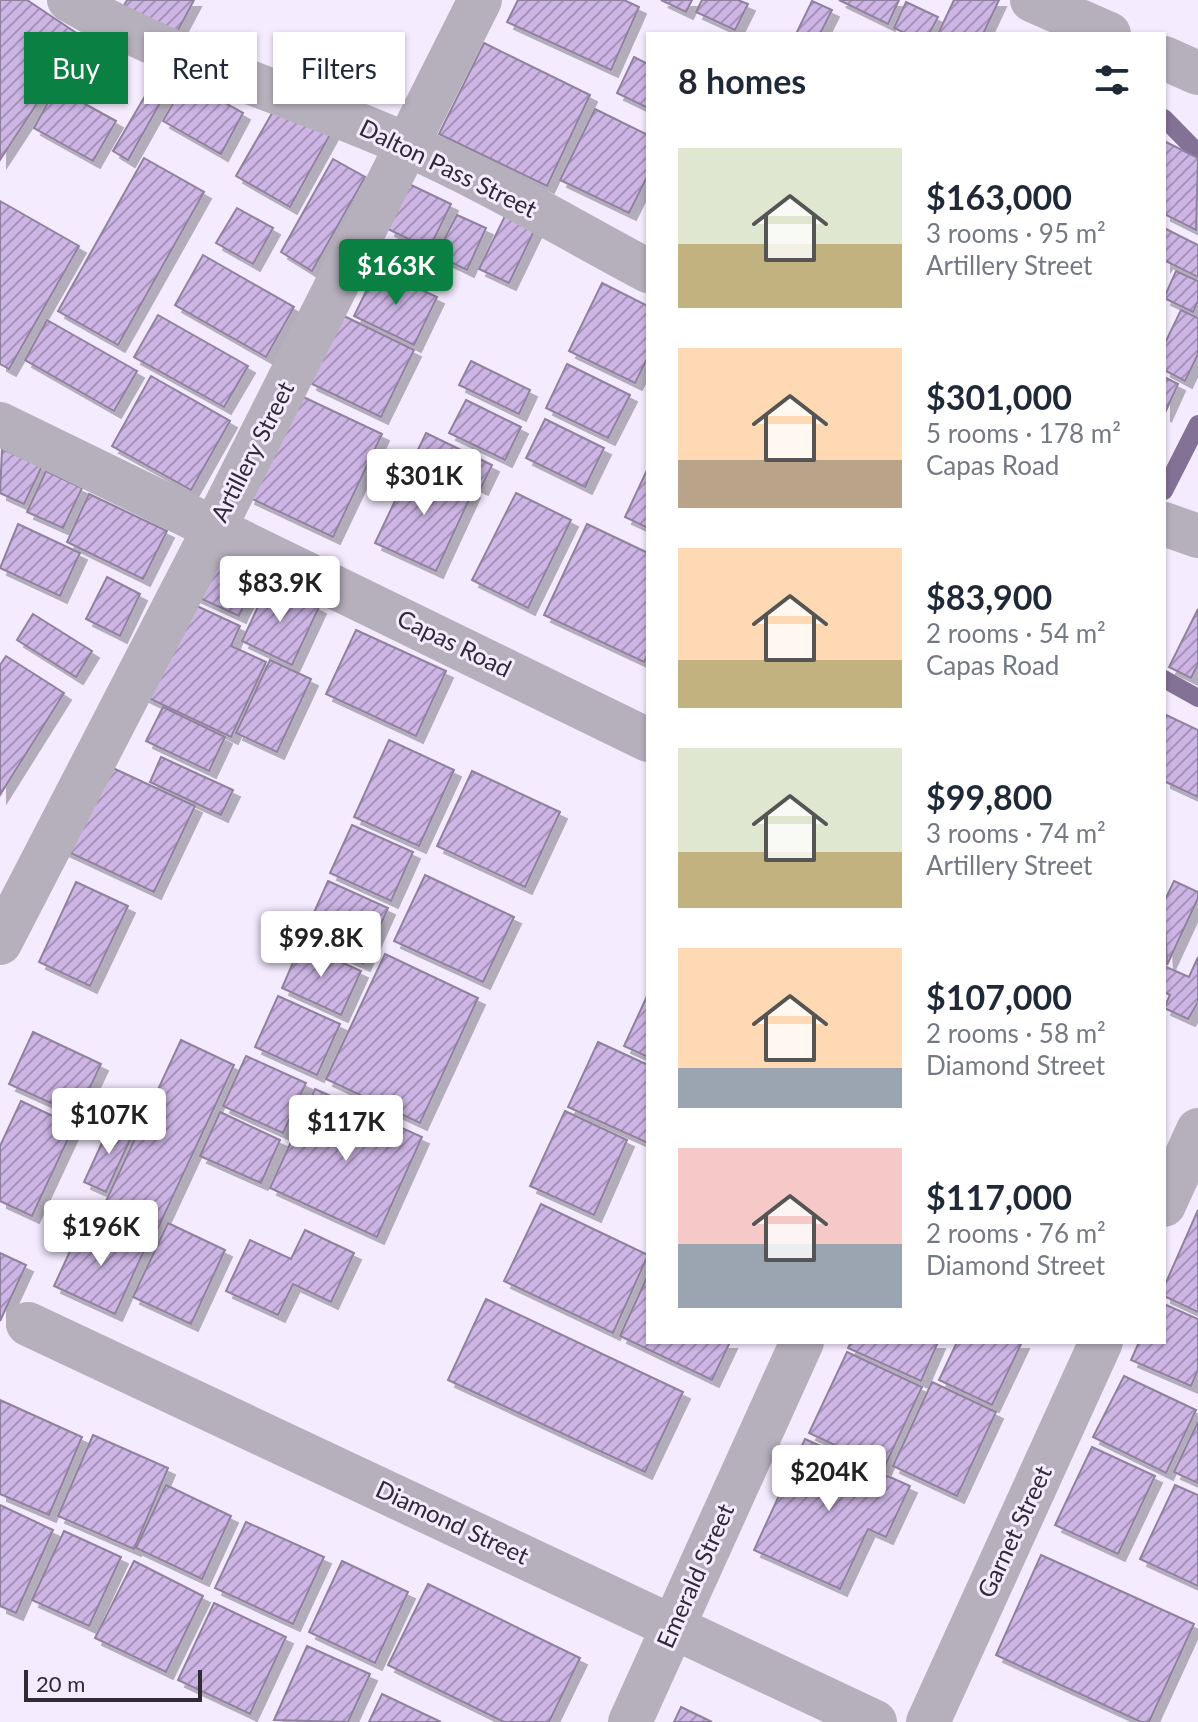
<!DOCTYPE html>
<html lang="en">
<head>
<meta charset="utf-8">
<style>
  body { margin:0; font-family:Lato,sans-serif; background:#f2f2f3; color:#1f2937; height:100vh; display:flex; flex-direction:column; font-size:30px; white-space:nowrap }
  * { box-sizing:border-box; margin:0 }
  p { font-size:26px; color:#747a83 }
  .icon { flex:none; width:44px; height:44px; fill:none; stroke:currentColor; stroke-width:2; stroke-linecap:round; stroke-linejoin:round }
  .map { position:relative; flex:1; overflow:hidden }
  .panel { position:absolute; left:646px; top:32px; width:520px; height:1312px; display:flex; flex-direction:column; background:#fff; border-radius:0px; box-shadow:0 2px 6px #0004 }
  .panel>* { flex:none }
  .hud { position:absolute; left:24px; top:32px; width:502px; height:72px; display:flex; gap:16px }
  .scale { position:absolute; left:24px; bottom:20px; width:178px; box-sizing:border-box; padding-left:8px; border:4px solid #302a35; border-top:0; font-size:22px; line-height:28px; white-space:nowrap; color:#302a35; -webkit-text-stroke:6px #f4ebfe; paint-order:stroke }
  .price { position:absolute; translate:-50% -68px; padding:0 18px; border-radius:8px; background:#fff; color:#222; font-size:26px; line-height:52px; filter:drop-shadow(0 2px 4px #0008) }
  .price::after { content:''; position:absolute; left:50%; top:48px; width:24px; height:18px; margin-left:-12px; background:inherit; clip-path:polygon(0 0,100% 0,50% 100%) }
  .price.on { background:#0b8043; color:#fff }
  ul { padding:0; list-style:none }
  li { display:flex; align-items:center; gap:24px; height:200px; padding:0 32px }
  li span { display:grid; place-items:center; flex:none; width:224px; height:160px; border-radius:0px; color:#555 }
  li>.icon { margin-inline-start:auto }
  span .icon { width:96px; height:96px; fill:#fffc; stroke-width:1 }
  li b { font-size:34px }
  h2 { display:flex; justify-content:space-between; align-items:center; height:96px; padding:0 32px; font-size:34px }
  .pill { padding:0 28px; border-radius:0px; background:#fff; box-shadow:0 2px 6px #0004; font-size:28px; line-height:72px }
  .pill.on { background:#0b8043; color:#fff }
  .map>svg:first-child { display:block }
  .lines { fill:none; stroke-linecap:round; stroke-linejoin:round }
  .stream { stroke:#847296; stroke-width:18 }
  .building { fill:url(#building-hatch); stroke:#90829e; stroke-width:2; filter:url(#shadow) }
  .minor { stroke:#b6b0bd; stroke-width:44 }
  .labels { text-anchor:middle; stroke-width:6; stroke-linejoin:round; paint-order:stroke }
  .street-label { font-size:24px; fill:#302a35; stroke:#f4ebfe }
</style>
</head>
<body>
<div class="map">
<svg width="1198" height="1722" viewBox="0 0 1198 1722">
  <defs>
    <pattern id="building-hatch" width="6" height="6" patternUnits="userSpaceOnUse" patternTransform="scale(2)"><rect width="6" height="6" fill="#cdb5e5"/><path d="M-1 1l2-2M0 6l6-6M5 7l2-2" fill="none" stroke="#a793ba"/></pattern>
    <filter id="shadow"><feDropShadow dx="7" dy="7" stdDeviation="0" flood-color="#0004"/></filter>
  </defs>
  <rect width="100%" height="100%" fill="#f4ebfe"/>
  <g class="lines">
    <g class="stream">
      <polyline points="1164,118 1198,153"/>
      <polyline points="1164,491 1198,424"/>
      <polyline points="1164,679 1198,698"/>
    </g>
  </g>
  <g class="building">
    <polygon points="0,0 27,0 81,36 0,160"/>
    <polygon points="127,0 194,0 175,36 122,9"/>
    <polygon points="518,0 624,0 639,7 611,70 507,22"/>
    <polygon points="661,0 692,0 686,12"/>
    <polygon points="702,0 738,0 748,4 735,30 696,12"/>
    <polygon points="839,0 899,0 888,24"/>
    <polygon points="954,0 999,0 983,34 938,34"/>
    <polygon points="812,1 832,10 820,34 796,34"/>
    <polygon points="906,2 938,17 929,34 907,34 894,28"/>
    <polygon points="484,43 590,95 547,186 439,134"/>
    <polygon points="634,57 648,64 648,108 617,93"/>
    <polygon points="159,72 173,80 128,160 113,151"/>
    <polygon points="186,81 243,113 221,154 163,121"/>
    <polygon points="56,88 116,121 93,161 34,128"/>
    <polygon points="279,101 332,131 290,207 236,176"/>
    <polygon points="595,109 648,135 648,175 629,213 560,180"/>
    <polygon points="1164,141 1198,158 1196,230 1164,214"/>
    <polygon points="144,158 204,192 118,345 58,311"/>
    <polygon points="333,159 365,177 312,271 281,252"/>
    <polygon points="409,184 451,204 429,249 388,229"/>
    <polygon points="0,201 79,246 9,369 0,364"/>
    <polygon points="237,208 273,228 253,264 216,243"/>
    <polygon points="457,215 486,228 467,270 436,255"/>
    <polygon points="505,216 534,231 509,283 479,269"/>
    <polygon points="1164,228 1198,245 1198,277 1166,261 1164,264"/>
    <polygon points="203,255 294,307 266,357 175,305"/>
    <polygon points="377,269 437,297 414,345 354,316"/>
    <polygon points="1176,271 1198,281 1198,301 1193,312 1164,298"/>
    <polygon points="602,283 648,306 648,357 635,383 569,351"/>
    <polygon points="1181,310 1198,318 1198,354 1185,381 1164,370 1164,345"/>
    <polygon points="158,315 248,366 224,407 134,357"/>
    <polygon points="344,316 414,350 381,417 310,383"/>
    <polygon points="47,320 137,371 114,411 25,360"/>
    <polygon points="471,361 530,390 519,414 459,385"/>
    <polygon points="567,364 630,395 608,438 546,408"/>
    <polygon points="151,376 230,421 191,490 112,446"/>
    <polygon points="1164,377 1178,384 1164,415"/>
    <polygon points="297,394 382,434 333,537 248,497"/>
    <polygon points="466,400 521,427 505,460 449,433"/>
    <polygon points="545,419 604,448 585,487 526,458"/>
    <polygon points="426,433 492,465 481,488 415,456"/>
    <polygon points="2,449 42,466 24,504 0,493"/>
    <polygon points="413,463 473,491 436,571 375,543"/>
    <polygon points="648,468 648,528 625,517"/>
    <polygon points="46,471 82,488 63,528 27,512"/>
    <polygon points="516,493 571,520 528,608 472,580"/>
    <polygon points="89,494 167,531 143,579 67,542"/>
    <polygon points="18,524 80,553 60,596 0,568"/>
    <polygon points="587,524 648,553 648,654 644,662 544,615"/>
    <polygon points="209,555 257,578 239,616 191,594"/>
    <polygon points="107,577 140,594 120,636 86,619"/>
    <polygon points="269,583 319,607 292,665 242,641"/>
    <polygon points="184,600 240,626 231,646 266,662 231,737 140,694"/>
    <polygon points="1198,609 1198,664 1191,678 1169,667"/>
    <polygon points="33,614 92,651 76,677 17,640"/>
    <polygon points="356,630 446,671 416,736 326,694"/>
    <polygon points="6,656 64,693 0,795 0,665"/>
    <polygon points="270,660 311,679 277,752 236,733"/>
    <polygon points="163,707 225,737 209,771 146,741"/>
    <polygon points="1164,714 1198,730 1198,797 1164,781"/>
    <polygon points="389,740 454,770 419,846 354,817"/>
    <polygon points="161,757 233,790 221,815 150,782"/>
    <polygon points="102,763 195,806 154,892 62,849"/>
    <polygon points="472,771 560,812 525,887 437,846"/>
    <polygon points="352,825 413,852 391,901 330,873"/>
    <polygon points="425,875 514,917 483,982 394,941"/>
    <polygon points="328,881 388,908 363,964 303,937"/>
    <polygon points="1174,881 1198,892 1198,898 1167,965 1164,902"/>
    <polygon points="76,882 128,906 90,986 39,962"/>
    <polygon points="301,944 361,971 341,1015 282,988"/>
    <polygon points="385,954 478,998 420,1123 326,1079"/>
    <polygon points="1198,957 1198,1002 1188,1019 1164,1008 1170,995 1164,992 1164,966 1189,977"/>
    <polygon points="648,994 648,1057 624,1046"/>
    <polygon points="278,996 340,1024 317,1075 255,1047"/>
    <polygon points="33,1032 101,1064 77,1115 9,1084"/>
    <polygon points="181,1040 234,1065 152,1241 99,1216"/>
    <polygon points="598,1042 648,1065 648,1143 568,1107"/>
    <polygon points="246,1056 306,1083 283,1133 223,1106"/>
    <polygon points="315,1089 422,1137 377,1237 270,1188"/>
    <polygon points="21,1101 74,1126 32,1216 0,1201 0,1146"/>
    <polygon points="565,1111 627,1140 594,1215 530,1186"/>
    <polygon points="220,1112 280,1140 261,1183 200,1156"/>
    <polygon points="112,1121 134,1131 106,1192 84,1182"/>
    <polygon points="541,1204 648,1255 613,1333 504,1281"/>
    <polygon points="1198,1210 1198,1312 1164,1296 1164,1287"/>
    <polygon points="101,1223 147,1244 115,1314 54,1286 77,1236 92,1243"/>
    <polygon points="168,1223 225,1250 191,1324 133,1297"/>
    <polygon points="305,1230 354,1253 331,1302 293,1284 278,1315 226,1291 250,1240 291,1259"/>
    <polygon points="0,1253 26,1265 0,1321"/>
    <polygon points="648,1275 648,1342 730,1342 712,1380 620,1336"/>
    <polygon points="486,1299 683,1392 645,1472 448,1380"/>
    <polygon points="1164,1304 1198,1319 1198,1370 1191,1386 1131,1360 1139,1342 1164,1342"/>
    <polygon points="851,1342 938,1342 921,1381 848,1348"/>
    <polygon points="957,1342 1022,1342 992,1405 939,1380"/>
    <polygon points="847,1352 922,1387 884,1468 809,1433"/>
    <polygon points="1124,1376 1196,1410 1166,1473 1093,1437"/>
    <polygon points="932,1382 996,1412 957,1496 893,1466"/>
    <polygon points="0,1400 82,1437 49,1515 0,1494"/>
    <polygon points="1198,1422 1198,1483 1174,1472"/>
    <polygon points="93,1435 168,1468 134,1549 58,1516"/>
    <polygon points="805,1439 910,1486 886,1537 868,1529 840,1589 754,1550"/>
    <polygon points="1092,1447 1155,1476 1118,1554 1055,1525"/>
    <polygon points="166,1485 231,1516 202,1579 136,1548"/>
    <polygon points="1175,1485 1198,1495 1198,1586 1140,1559"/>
    <polygon points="0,1505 53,1530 16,1613 0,1606"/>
    <polygon points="246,1522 324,1557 293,1624 215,1588"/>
    <polygon points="64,1531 121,1557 89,1626 32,1600"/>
    <polygon points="1041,1555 1194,1624 1149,1722 1141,1722 996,1655"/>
    <polygon points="134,1561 203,1596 166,1672 95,1638"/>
    <polygon points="342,1561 408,1592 375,1663 309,1632"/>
    <polygon points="428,1584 580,1658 549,1722 504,1722 388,1665"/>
    <polygon points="214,1603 286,1637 250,1714 178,1680"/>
    <polygon points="307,1646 370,1674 348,1722 274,1720"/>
    <polygon points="382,1694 441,1722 369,1722"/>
    <polygon points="681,1707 712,1722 674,1722"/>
  </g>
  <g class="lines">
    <g class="minor">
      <path d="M69,0C175,62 293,94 405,144C488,180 567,228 648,271"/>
      <polyline points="1032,0 1109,34"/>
      <polyline points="1164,58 1198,73"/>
      <polyline points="0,424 648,740"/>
      <polyline points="1164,524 1198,536"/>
      <polyline points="0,943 215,527 480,0"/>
      <polyline points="1164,1205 1198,1130"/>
      <polyline points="28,1324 875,1722"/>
      <polyline points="630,1722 802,1342"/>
      <polyline points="928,1722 1101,1342"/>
    </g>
  </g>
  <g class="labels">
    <g class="street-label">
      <text transform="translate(448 169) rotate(26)" y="8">Dalton Pass Street</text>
      <text transform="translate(253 452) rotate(-63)" y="8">Artillery Street</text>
      <text transform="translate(454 644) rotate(26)" y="8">Capas Road</text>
      <text transform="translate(452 1523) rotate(25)" y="8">Diamond Street</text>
      <text transform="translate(1015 1532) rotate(-65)" y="8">Garnet Street</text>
      <text transform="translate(696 1576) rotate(-66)" y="8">Emerald Street</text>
    </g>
  </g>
</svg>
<div class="scale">20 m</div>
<b class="price on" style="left:396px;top:307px">$163K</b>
<b class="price" style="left:424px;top:517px">$301K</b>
<b class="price" style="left:280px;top:624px">$83.9K</b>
<b class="price" style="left:321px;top:979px">$99.8K</b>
<b class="price" style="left:109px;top:1156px">$107K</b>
<b class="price" style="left:346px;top:1163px">$117K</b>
<b class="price" style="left:101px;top:1268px">$196K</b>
<b class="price" style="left:829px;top:1513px">$204K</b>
<div class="hud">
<a class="pill on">Buy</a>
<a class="pill">Rent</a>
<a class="pill">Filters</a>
</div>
<section class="panel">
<h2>8 homes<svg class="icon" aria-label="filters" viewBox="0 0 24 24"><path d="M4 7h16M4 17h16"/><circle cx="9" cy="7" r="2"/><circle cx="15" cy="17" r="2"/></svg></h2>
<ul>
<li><span style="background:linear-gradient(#dfe7d0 60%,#c2b280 0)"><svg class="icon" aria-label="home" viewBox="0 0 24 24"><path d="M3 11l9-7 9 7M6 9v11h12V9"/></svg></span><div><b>$163,000</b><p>3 rooms · 95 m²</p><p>Artillery Street</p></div></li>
<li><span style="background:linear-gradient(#ffd9b3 70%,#b9a48a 0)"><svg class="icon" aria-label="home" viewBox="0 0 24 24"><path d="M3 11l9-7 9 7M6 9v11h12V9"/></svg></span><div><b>$301,000</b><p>5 rooms · 178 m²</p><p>Capas Road</p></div></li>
<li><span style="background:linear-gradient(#ffd9b3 70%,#c2b280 0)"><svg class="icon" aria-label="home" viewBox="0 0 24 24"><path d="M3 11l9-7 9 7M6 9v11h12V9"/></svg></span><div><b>$83,900</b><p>2 rooms · 54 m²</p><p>Capas Road</p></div></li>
<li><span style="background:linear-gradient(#dfe7d0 65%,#c2b280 0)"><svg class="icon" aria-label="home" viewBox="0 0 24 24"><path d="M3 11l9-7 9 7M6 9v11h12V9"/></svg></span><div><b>$99,800</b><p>3 rooms · 74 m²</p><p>Artillery Street</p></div></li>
<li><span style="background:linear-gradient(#ffd9b3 75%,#9aa5b1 0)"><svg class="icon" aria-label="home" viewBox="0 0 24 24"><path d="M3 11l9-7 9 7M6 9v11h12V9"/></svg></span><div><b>$107,000</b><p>2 rooms · 58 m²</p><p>Diamond Street</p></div></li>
<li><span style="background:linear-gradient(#f6c9c9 60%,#9aa5b1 0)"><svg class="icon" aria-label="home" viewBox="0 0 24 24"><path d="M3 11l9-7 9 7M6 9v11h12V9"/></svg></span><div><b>$117,000</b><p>2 rooms · 76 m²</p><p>Diamond Street</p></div></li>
</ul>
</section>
</div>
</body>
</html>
